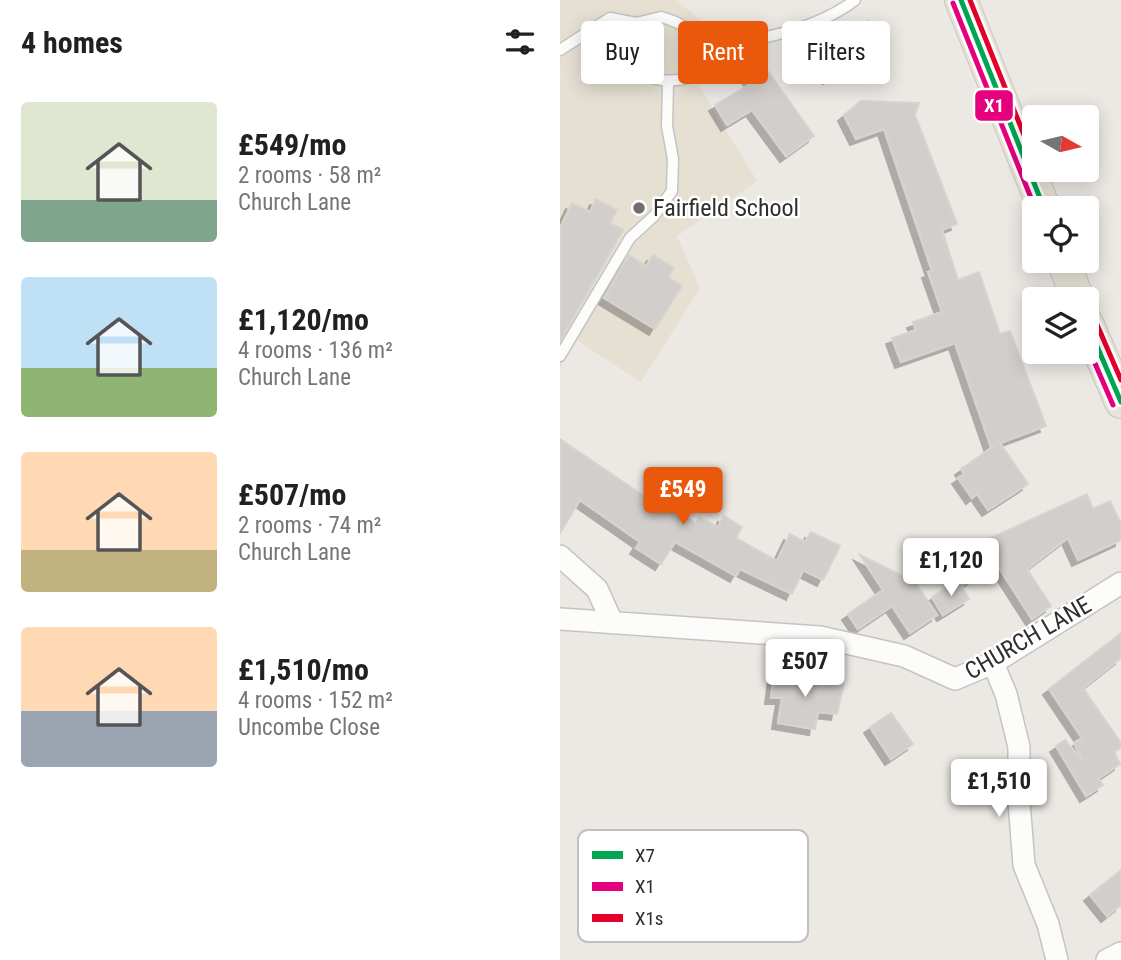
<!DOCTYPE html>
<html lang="en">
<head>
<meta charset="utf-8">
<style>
  body { margin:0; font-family:"Roboto Condensed",sans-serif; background:#f2f2f2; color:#202124; height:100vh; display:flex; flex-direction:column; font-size:26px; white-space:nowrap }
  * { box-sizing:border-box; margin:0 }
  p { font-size:23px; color:#757577 }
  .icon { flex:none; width:38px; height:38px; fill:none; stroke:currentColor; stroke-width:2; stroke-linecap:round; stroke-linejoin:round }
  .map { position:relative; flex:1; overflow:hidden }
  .details { display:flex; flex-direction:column; background:#fff; width:560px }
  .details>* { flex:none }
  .top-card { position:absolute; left:21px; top:21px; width:434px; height:63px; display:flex; gap:14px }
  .needle { width:46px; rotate:98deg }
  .controls { position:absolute; left:462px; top:105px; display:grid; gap:14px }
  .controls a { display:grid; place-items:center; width:77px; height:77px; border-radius:7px; background:#fff; box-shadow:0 4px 18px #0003; font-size:35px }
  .price { position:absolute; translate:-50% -60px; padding:0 16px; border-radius:7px; background:#fff; color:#222; font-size:23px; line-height:46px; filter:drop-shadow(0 2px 4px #0008) }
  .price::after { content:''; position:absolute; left:50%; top:42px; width:21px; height:16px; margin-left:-10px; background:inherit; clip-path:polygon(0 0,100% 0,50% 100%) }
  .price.selected { background:#ea580c; color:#fff }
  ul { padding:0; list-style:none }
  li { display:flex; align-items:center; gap:21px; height:175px; padding:0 21px }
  li span { display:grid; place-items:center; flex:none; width:196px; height:140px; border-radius:7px; color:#555 }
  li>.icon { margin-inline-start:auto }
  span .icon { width:84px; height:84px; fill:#fffc; stroke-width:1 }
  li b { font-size:30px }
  h2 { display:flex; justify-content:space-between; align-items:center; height:84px; padding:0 21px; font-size:30px }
  .pill { padding:0 24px; border-radius:7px; background:#fff; box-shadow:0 4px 18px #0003; font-size:24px; line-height:63px }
  .pill.selected { background:#ea580c; color:#fff }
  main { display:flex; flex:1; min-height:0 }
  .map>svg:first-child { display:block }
  .education { fill:#e6e0d3 }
  .building { fill:#d1cecb; stroke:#d7d4d0; stroke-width:2; filter:url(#shadow) }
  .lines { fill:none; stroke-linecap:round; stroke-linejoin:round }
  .lane-casing { stroke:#c5c4c5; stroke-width:13 }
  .street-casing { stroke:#c5c4c5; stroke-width:24 }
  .primary-casing { stroke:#c6c5c4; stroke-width:34 }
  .lane { stroke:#fcfcfb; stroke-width:10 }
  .street { stroke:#fcfcfb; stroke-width:21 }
  .primary { stroke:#e8e4d6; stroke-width:32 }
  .bus-1-casing { stroke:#fff; stroke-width:10 }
  .bus-2-casing { stroke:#fff; stroke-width:10 }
  .bus-3-casing { stroke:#fff; stroke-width:10 }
  .bus-1 { stroke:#00a651; stroke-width:5 }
  .bus-2 { stroke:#e5007d; stroke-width:5 }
  .bus-3 { stroke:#e4002b; stroke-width:5 }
  .poi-dot { fill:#706f6e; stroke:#fff; stroke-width:2.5 }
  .labels { text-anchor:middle; stroke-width:5; stroke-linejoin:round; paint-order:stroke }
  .poi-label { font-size:24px; fill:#2e2e2e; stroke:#fff; text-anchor:start }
  .street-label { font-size:24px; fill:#2e2e2e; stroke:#fff }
  .key { fill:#fff; stroke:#c0c0c0; stroke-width:2 }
  .key-label { font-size:19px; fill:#2e2e2e }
  .line-badge { stroke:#fff; stroke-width:2.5 }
  .badge-label { font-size:19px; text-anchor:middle; font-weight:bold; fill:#fff }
</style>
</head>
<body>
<main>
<section class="details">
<h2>4 homes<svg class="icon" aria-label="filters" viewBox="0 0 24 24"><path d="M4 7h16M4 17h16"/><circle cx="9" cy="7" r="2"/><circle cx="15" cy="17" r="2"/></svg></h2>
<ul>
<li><span style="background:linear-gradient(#dfe7d0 70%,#7fa58c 0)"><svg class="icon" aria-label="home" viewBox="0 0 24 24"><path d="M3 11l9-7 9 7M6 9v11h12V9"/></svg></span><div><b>£549/mo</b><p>2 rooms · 58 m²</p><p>Church Lane</p></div></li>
<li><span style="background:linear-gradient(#bfe0f5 65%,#8fb573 0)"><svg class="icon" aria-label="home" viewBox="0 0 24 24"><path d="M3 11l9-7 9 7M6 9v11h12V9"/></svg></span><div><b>£1,120/mo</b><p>4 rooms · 136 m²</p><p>Church Lane</p></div></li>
<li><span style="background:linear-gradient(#ffd9b3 70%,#c2b280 0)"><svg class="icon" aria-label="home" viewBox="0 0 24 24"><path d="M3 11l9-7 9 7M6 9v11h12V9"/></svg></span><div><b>£507/mo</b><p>2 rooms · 74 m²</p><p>Church Lane</p></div></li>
<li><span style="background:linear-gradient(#ffd9b3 60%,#9aa5b1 0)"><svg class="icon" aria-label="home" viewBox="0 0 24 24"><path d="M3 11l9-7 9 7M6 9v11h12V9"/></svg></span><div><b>£1,510/mo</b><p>4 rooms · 152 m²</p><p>Uncombe Close</p></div></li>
</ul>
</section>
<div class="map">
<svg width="561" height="960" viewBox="0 0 561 960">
  <defs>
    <filter id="shadow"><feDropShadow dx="-6" dy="6" stdDeviation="0" flood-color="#0004"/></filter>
  </defs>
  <rect width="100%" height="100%" fill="#ece8e4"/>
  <polygon class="education" points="0,0 116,0 149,27 170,62 137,83 197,181 117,236 140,288 81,382 15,339 0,369"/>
  <g class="building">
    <polygon points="308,21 323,46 269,78 258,58 285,43 281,37"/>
    <polygon points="197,56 254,136 226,156 192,110 167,125 155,105 192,83 181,67"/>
    <polygon points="301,101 359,103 355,115 397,224 382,230 398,280 419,272 440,334 450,331 486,426 440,443 468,484 428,510 417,494 412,498 398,478 404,474 401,469 434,446 431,447 395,343 341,362 332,338 356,330 353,322 382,312 368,272 372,271 324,129 296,139 284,115"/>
    <polygon points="36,199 57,210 50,223 63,230 0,341 0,228 12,203 30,212"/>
    <polygon points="69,255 86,266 93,255 114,268 108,277 122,286 95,329 44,298"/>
    <polygon points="0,439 84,496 87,492 136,523 139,517 158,527 164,516 182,527 176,538 217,561 230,534 245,542 251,532 280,546 263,580 243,570 232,594 180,569 176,576 115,542 101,564 76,548 80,542 20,500 0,533"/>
    <polygon points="527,494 533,509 550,501 561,524 561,540 518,560 508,538 467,569 491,606 472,619 436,563 403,585 388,563 411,547"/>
    <polygon points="300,555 355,582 377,615 350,633 332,606 298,629 288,614 323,590"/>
    <polygon points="398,581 409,599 383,615 372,597"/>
    <polygon points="561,633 561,658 523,688 561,743 561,748 554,752 560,764 538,779 543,785 526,796 496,746 505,740 524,762 514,743 522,738 489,689"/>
    <polygon points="214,674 284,683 277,714 258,712 255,729 218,723 222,698 211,698"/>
    <polygon points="331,713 353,744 331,759 310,727"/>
    <polygon points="561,870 561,905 547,916 530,895"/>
  </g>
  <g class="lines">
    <g class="lane-casing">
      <g id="lane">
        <path d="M101,17C134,26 150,44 134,77C98,86 74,79 65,40L76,23Z"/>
        <polyline points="0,50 50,18 76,23"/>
        <path d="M142,50C194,39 252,33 295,0"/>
        <polyline points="0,356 70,238 94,216 112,191 113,159 107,126 108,83"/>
      </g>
    </g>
    <g class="street-casing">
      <g id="street">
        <polyline points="0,556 37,589 52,622"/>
        <polyline points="0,619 260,637 344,656 395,679 433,663 561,583"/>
        <polyline points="433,663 446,694 459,747 459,802 464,865 488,924 497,960"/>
        <polyline points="547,960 561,953"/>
      </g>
    </g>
    <g class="primary-casing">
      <g id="primary">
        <polyline points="401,0 484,208"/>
        <polyline points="503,261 518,299"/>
        <polyline points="527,323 561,402"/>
      </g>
    </g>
    <use href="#lane" class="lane"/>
    <use href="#street" class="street"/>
    <use href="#primary" class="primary"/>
    <g class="bus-1-casing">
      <g id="bus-1">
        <polyline points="401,0 484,208"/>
        <polyline points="527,323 561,402"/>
      </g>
    </g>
    <g class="bus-2-casing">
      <g id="bus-2">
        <polyline points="393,3 475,208"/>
        <polyline points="527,345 553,405"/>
      </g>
    </g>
    <g class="bus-3-casing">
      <g id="bus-3">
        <polyline points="410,0 474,160"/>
        <polyline points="535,320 561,380"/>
      </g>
    </g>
    <use href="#bus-1" class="bus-1"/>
    <use href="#bus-2" class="bus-2"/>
    <use href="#bus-3" class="bus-3"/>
  </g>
  <circle class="poi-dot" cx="79" cy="208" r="7"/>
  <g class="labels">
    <g class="poi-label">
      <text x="93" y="216">Fairfield School</text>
    </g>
    <g class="street-label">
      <text transform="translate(468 638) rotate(-30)" y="8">CHURCH LANE</text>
    </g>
  </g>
  <rect x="18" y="830" width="230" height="112" rx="10" class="key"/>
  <rect x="32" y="851" width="31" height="8" fill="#00a651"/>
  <rect x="32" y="882" width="31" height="9" fill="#e5007d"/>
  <rect x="32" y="914" width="31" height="8" fill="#e4002b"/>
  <g class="key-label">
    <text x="75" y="862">X7</text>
    <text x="75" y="893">X1</text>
    <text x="75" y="925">X1s</text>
  </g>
  <rect class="line-badge" x="414" y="89" width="40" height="33" rx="7" fill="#e5007d"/>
  <g class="badge-label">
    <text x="434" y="112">X1</text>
  </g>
</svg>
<div class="controls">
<a><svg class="needle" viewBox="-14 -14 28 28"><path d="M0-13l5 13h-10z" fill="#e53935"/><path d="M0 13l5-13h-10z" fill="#757577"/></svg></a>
<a><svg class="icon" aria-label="locate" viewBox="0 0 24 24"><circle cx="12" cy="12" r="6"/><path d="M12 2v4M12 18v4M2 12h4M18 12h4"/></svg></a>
<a><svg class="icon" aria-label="layers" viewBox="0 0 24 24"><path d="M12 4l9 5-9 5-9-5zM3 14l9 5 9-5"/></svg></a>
</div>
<b class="price selected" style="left:123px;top:527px">£549</b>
<b class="price" style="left:391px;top:598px">£1,120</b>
<b class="price" style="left:245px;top:699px">£507</b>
<b class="price" style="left:439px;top:819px">£1,510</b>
<div class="top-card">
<a class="pill">Buy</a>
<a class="pill selected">Rent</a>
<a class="pill">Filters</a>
</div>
</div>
</main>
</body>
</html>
